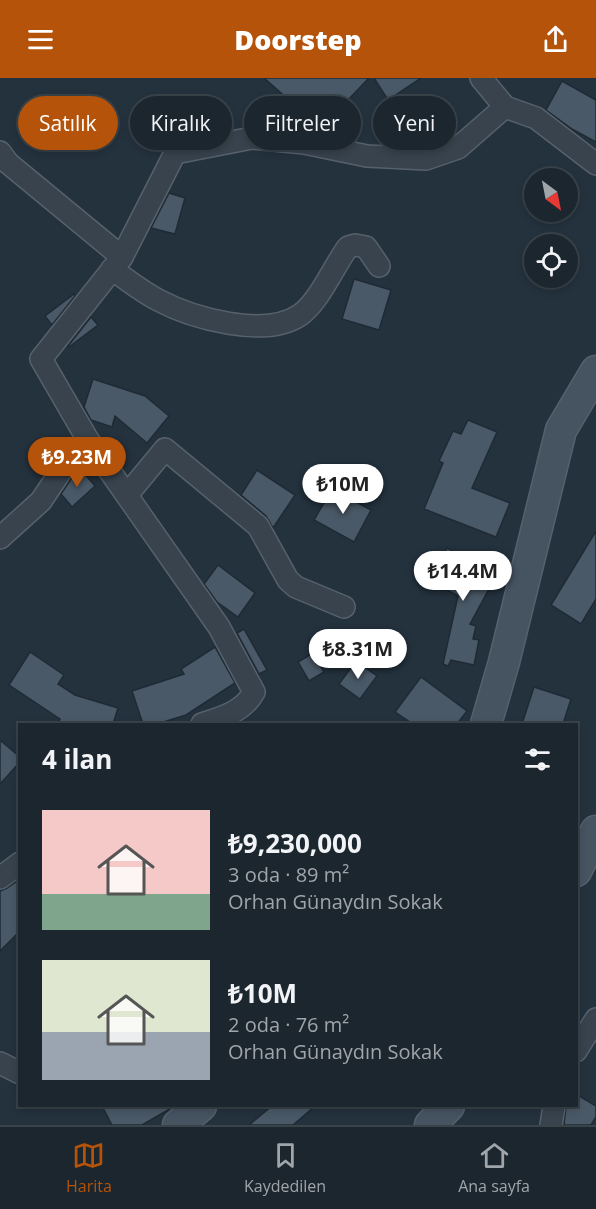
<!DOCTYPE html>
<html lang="tr">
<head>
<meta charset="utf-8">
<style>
  body { margin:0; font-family:"Open Sans",sans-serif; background:#242e36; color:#f1f3f6; height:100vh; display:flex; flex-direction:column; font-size:22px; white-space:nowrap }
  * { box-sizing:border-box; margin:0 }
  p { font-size:20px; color:#a0a5aa }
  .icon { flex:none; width:33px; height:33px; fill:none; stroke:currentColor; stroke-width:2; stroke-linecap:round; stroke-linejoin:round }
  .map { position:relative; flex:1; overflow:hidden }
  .details { position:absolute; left:18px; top:645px; width:560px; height:384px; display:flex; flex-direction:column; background:#1b262e; border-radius:0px; box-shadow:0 3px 9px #0003,0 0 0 2px #39434a }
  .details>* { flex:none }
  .top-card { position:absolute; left:18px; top:18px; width:561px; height:54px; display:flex; gap:12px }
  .needle { width:39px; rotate:148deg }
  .fabs { position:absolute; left:524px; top:90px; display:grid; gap:12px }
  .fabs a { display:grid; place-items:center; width:54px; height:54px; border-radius:50%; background:#1b262e; box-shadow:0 3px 9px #0003,0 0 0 2px #39434a; font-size:30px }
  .price { position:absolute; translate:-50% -51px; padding:0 14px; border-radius:21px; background:#fff; color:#222; font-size:20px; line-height:39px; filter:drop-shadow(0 2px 3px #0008) }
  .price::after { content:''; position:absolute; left:50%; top:36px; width:18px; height:14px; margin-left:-9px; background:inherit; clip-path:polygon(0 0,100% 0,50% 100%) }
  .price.on { background:#b45309; color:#fff }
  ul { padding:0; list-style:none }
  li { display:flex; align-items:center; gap:18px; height:150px; padding:0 24px }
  li span { display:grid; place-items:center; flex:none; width:168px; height:120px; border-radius:0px; color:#555 }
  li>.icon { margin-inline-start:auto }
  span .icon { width:72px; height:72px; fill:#fffc; stroke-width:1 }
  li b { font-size:26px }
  h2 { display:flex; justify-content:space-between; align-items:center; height:72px; padding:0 24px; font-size:26px }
  .pill { padding:0 21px; border-radius:27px; background:#1b262e; box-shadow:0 3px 9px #0003,0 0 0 2px #39434a; font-size:21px; line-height:54px }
  .pill.on { background:#b45309; color:#fff }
  header { display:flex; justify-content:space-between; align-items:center; height:78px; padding:0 24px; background:#b45309; color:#fff; font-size:27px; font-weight:800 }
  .menu { display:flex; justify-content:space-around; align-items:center; height:84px; border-top:2px solid #39434a; background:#1b262e; font-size:16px; color:#a0a5aa }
  .menu a { display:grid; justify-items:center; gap:3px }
  .menu .on { color:#b45309 }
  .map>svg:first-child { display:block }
  .building { fill:#4a5967; stroke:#1f2a35; stroke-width:1.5 }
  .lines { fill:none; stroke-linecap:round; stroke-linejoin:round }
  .street-casing { stroke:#56616c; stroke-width:24 }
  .secondary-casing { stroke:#56616c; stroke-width:33 }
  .street { stroke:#38434e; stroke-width:21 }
  .secondary { stroke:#465361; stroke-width:30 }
</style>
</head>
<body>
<header><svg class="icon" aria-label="menu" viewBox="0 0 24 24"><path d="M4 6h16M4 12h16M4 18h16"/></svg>Doorstep<svg class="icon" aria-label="share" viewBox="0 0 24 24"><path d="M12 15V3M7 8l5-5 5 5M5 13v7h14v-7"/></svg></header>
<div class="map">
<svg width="596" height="1047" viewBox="0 0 596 1047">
  <rect width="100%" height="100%" fill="#24323e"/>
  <g class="building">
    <polygon points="264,0 369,0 324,47 293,18 289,22"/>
    <polygon points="374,0 421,0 388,22"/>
    <polygon points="562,3 596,22 596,64 572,51 546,32"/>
    <polygon points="169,115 185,120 175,156 151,150"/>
    <polygon points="354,201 391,212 379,252 342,241"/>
    <polygon points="74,216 75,218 52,247 45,238"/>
    <polygon points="91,239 98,247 69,269 68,268"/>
    <polygon points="93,301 145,318 169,338 147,365 115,338 112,349 91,342 84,329"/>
    <polygon points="468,342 497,354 472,410 510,425 496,459 424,431 443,385 439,383 453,353 461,356"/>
    <polygon points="79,389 95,408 72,429 61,416"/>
    <polygon points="257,392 295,417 273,450 266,438 241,417"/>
    <polygon points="332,411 371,432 354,464 314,442"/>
    <polygon points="596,453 596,521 581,546 551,527"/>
    <polygon points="447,470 497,496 470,546 476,548 473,561 479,562 474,587 451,582 448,588 443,586 458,518 430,503"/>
    <polygon points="218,487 255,515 238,539 217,524 204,506"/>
    <polygon points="244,551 267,592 259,596 237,555"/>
    <polygon points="215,569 235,605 186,637 157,646 143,646 132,613 184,596 181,591"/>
    <polygon points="30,574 64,597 58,606 75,617 118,630 113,646 58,646 60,641 9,607"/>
    <polygon points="313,575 324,594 309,603 298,584"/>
    <polygon points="356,583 377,598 360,621 339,606"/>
    <polygon points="421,599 467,633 457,646 413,646 395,634"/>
    <polygon points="534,609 571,621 563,646 522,646"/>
    <polygon points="0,662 20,679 20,684 0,706"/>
    <polygon points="20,801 20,853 0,873 0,813 7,810"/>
    <polygon points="576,1016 596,1028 596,1039 591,1047 564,1047 566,1028 576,1028"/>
    <polygon points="102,1028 175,1028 142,1047 112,1047"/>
    <polygon points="272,1028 315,1028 293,1047 249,1047"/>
  </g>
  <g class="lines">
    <g class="street-casing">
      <g id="street">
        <polyline points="481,0 505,29"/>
        <polyline points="505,29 536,40 596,86"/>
        <polyline points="0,74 8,85 122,179"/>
        <path d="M112,191C127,202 141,213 158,222C192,240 265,261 300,237C319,224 334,188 348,169L355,167L366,169L379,188"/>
        <polyline points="127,417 165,371 258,448 288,502 296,509 344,529"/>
        <polyline points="0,460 41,423 73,375 88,362"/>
        <path d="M202,646C223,639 243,634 254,614L219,549L88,362L41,281L122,179L175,75L252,60L304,65L367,78L426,81L458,70L505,29"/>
        <polyline points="0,800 20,785"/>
        <polyline points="576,973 596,941"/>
        <polyline points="0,985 20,995"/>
        <polyline points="551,1047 554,1028"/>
      </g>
    </g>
    <g class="secondary-casing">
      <g id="secondary">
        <polyline points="486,646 504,584 561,352 596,293"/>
        <polyline points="576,793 596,753"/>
        <polyline points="178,1047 201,1028"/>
        <polyline points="430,1047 449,1028"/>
      </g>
    </g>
    <use href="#street" class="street"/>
    <use href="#secondary" class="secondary"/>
  </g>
</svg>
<div class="fabs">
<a><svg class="needle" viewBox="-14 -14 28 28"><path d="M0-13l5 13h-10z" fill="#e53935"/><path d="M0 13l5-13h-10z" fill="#a0a5aa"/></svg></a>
<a><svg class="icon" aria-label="locate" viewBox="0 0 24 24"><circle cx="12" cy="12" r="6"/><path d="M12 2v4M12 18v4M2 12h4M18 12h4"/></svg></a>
</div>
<b class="price on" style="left:77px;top:410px">₺9.23M</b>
<b class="price" style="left:343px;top:437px">₺10M</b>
<b class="price" style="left:463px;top:524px">₺14.4M</b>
<b class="price" style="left:358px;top:602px">₺8.31M</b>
<div class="top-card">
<a class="pill on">Satılık</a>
<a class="pill">Kiralık</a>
<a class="pill">Filtreler</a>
<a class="pill">Yeni</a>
</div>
<section class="details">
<h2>4 ilan<svg class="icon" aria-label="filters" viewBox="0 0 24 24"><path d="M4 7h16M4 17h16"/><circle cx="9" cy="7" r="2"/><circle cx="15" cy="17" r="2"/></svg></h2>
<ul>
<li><span style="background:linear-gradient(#f6c9c9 70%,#7fa58c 0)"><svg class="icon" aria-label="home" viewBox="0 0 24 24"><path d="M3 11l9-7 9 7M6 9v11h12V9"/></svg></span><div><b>₺9,230,000</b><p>3 oda · 89 m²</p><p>Orhan Günaydın Sokak</p></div></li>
<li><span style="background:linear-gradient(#dfe7d0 60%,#9aa5b1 0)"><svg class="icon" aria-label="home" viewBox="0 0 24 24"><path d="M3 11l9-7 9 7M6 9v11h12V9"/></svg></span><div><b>₺10M</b><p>2 oda · 76 m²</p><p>Orhan Günaydın Sokak</p></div></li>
</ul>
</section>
</div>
<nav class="menu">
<a class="on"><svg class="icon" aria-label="map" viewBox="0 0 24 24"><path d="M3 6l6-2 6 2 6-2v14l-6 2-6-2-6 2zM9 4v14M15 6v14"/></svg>Harita</a>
<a><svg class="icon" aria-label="saved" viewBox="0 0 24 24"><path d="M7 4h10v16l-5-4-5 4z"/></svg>Kaydedilen</a>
<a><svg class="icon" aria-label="home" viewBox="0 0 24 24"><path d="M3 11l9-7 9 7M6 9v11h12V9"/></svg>Ana sayfa</a>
</nav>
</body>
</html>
